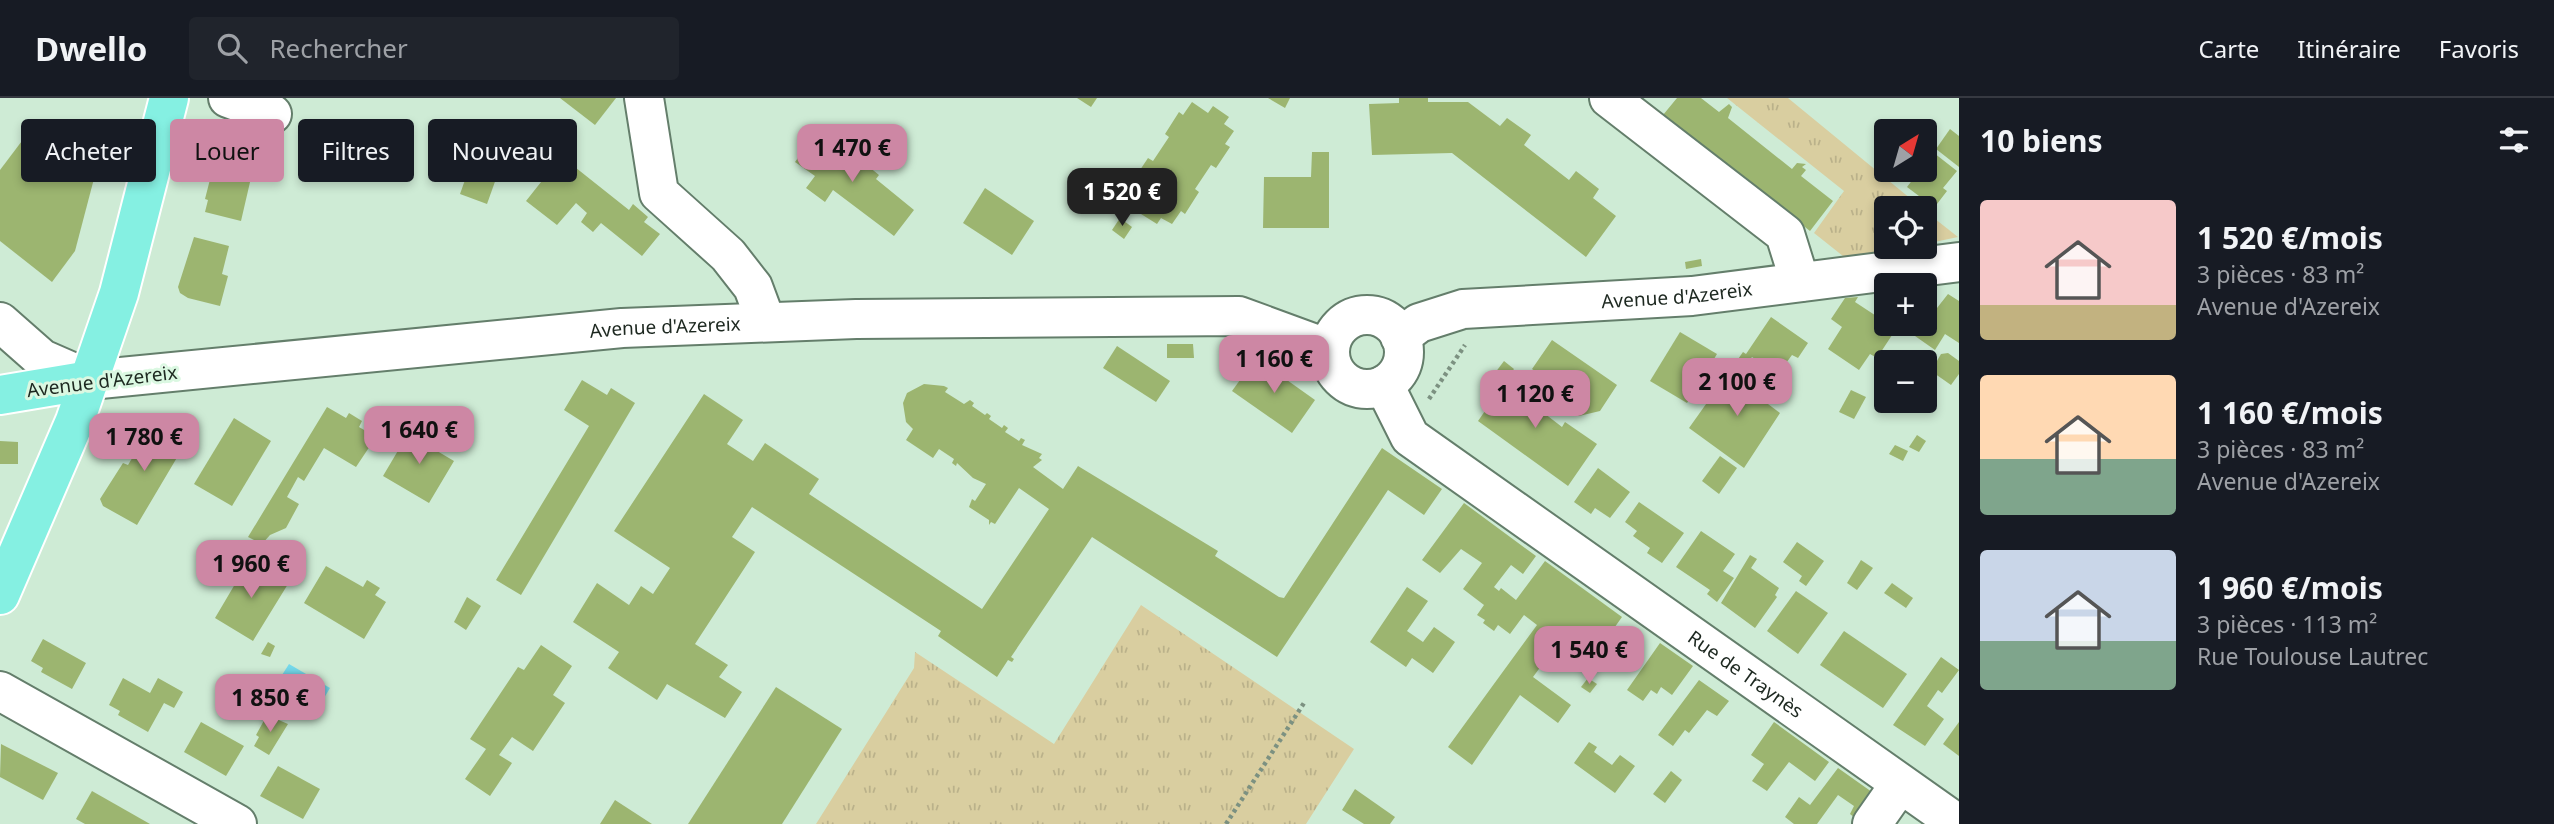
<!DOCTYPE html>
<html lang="fr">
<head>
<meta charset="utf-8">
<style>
  body { margin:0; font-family:"Noto Sans",sans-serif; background:#20242c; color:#f1f3f6; height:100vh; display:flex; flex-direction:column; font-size:26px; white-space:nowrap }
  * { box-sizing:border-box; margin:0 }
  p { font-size:23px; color:#9ea1a6 }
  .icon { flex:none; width:38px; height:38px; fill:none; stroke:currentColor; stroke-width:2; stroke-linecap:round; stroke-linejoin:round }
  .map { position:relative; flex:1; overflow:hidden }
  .details { display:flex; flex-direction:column; background:#171b24; width:595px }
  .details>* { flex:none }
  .guide { position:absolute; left:21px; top:21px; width:665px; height:63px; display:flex; gap:14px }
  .needle { width:46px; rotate:37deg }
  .controls { position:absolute; left:1874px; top:21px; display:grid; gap:14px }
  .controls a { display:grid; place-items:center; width:63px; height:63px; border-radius:7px; background:#171b24; box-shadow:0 4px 10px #0003; font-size:35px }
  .price { position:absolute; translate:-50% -60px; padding:0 16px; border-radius:14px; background:#cd87a4; color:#111; font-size:23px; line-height:46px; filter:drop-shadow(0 2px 4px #0008) }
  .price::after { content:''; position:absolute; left:50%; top:42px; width:21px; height:16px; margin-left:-10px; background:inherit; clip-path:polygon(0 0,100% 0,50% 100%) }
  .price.on { background:#222; color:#fff }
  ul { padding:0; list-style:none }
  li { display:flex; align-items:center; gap:21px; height:175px; padding:0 21px }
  li span { display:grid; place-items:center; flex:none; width:196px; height:140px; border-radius:7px; color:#555 }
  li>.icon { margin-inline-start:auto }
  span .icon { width:84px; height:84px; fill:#fffc; stroke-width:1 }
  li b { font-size:30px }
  h2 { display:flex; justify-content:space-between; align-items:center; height:84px; padding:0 21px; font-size:30px }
  .pill { padding:0 24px; border-radius:7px; background:#171b24; box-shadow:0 4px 10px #0003; font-size:24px; line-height:63px }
  .pill.on { background:#cd87a4; color:#111 }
  header { display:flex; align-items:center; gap:42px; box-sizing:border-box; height:98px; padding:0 35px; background:#171b24; border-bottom:2px solid #363941 }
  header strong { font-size:33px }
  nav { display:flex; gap:38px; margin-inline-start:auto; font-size:24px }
  .search { width:490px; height:63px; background:#20242c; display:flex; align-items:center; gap:18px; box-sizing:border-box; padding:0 24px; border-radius:7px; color:#9ea1a6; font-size:26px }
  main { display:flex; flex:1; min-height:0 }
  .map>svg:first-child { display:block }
  .grass { fill:url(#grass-tufts) }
  .water { fill:#75d9eb }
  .building { fill:#9cb570 }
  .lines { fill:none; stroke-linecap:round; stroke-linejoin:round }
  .minor-casing { stroke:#647e6b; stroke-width:42 }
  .major-casing { stroke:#fff; stroke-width:42 }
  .path { stroke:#7c9181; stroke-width:4.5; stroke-dasharray:3.5 3.5; stroke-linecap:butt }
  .minor { stroke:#fff; stroke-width:38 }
  .major { stroke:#85f0e2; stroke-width:38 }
  .labels { text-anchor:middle; stroke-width:6; stroke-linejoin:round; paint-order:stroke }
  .street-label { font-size:19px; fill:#1d2820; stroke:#dbf8e2 }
</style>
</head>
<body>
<header>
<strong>Dwello</strong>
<div class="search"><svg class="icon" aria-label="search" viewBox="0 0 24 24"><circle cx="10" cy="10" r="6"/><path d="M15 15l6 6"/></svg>Rechercher</div>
<nav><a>Carte</a><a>Itinéraire</a><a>Favoris</a></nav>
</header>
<main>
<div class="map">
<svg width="1959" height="726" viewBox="0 0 1959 726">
  <defs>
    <pattern id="grass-tufts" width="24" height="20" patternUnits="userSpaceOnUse" patternTransform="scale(1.75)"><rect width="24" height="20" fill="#d9cea0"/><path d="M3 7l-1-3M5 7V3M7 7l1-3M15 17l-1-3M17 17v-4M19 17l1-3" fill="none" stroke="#bab18a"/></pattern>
  </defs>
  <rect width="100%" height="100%" fill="#ceebd5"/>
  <g class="grass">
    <polygon points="1727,0 1788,0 1922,110 1886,110 1886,149 1912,149 1848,162 1814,135 1844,93"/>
    <polygon points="1925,113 1958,139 1925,146"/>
    <polygon points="1141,507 1354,651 1306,726 816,726 914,570 915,554 1054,646"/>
  </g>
  <polygon class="water" points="289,566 330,590 318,610 277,585"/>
  <g class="building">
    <polygon points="560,0 616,0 595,27"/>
    <polygon points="1077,0 1097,0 1091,9"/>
    <polygon points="1268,0 1290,0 1285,10"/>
    <polygon points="1399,0 1428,0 1428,4 1468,4 1500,28 1507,20 1531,37 1524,47 1569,82 1576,73 1599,91 1593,100 1616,118 1586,159 1452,55 1372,57 1369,6 1399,5"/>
    <polygon points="1677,0 1701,0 1719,14 1729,6 1732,9 1728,20 1792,71 1797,65 1806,66 1802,69 1806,72 1801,78 1833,103 1810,133 1663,17"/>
    <polygon points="1192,4 1208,15 1213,8 1229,19 1224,26 1234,33 1225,46 1230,49 1216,70 1211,67 1195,91 1199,94 1185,116 1181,113 1172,126 1161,120 1157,126 1141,116 1146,108 1130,97 1139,84 1134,81 1148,60 1153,63 1169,39 1165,36 1179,14 1183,17"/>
    <polygon points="34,27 96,73 75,153 52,184 0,143 0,72"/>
    <polygon points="1950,31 1959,38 1959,69 1936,51"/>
    <polygon points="816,35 855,65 858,60 879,77 876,81 914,112 894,138 833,92 825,104 806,90 815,78 795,64"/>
    <polygon points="228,47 257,54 241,123 205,114 208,102 205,101 218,50"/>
    <polygon points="1925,48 1957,73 1943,90 1947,93 1937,106 1933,103 1931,107 1907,89 1920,72 1925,72"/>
    <polygon points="1312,54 1329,54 1329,130 1263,130 1264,79 1311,79"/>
    <polygon points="561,58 629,112 633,106 648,119 644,124 660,136 642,158 601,125 593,134 581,124 587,115 576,105 557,127 526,103 545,79 539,75 543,70 548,75"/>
    <polygon points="470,68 497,78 487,106 460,96"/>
    <polygon points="985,90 1034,123 1012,157 963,125"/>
    <polygon points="1120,120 1132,129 1124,141 1112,132"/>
    <polygon points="194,139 229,148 222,176 228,178 220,208 188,200 180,195 178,189"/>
    <polygon points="1701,161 1702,168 1686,171 1685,164"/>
    <polygon points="1948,196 1959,203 1959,245 1945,236 1935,252 1915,238"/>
    <polygon points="1858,199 1855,204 1896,231 1877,260 1870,256 1859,272 1828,251 1842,229 1831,221 1845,200"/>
    <polygon points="1771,219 1808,245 1798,260 1792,257 1778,276 1752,259 1744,269 1736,264 1743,254 1746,256"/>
    <polygon points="1680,234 1717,256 1687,305 1650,283"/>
    <polygon points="1552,242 1617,287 1600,313 1579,318 1574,315 1581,305 1532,271"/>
    <polygon points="1167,246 1193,246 1194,260 1167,260"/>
    <polygon points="1117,248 1170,283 1156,304 1103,270"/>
    <polygon points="1948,255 1959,263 1959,276 1951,287 1931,273 1941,256"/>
    <polygon points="1256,260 1315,302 1292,335 1232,293"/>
    <polygon points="1504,263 1514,271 1506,282 1536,303 1544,292 1550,297 1540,312 1562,329 1565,324 1597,346 1568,388 1478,323 1501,290 1489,283"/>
    <polygon points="1746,272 1772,291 1764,303 1780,315 1744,370 1689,330 1726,278 1737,284"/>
    <polygon points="582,282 607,297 611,290 635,305 521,497 496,482 589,328 564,312"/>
    <polygon points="924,286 944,288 948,290 945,294 964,306 970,302 974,305 972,308 985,317 987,315 991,318 989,321 1002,330 1004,327 1008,330 1005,334 1019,343 1021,340 1025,342 1022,347 1042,356 1039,360 1042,362 1033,369 1063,391 1078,368 1218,453 1215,458 1279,499 1284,500 1382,350 1442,391 1424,417 1388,392 1277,559 1092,439 1011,559 1014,561 1012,564 1008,562 997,579 938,538 941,533 752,409 732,439 755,454 695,546 728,567 719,579 742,594 725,620 667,586 657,602 608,570 619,554 573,524 597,485 629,507 641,488 653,496 670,470 614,433 704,296 743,322 727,346 753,363 765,345 819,381 809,396 982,511 1049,411 1019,390 995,426 991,424 989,427 989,422 969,409 972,401 975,403 986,386 973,380 957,365 956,368 952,365 954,361 939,351 933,360 906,342 913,331 906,324 903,305 907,295"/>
    <polygon points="1851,292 1866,299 1854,321 1839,314"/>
    <polygon points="327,309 346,320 349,315 362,323 359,329 376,339 356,369 324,350 304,383 298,379 287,399 299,406 286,430 270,437 262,446 248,439"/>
    <polygon points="234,320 271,343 232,408 194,386"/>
    <polygon points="155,322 188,341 137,427 103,408 100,401 123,365 128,367"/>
    <polygon points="412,329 436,343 432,350 454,363 429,405 383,378"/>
    <polygon points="1917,337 1926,343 1919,354 1909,349"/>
    <polygon points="0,343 18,344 18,366 0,366"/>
    <polygon points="1895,347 1908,353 1903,363 1889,356"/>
    <polygon points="1720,358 1737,370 1719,396 1702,383"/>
    <polygon points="1598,370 1630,394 1610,420 1595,410 1591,416 1574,404"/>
    <polygon points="1639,404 1684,435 1662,465 1647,455 1650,450 1633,438 1637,433 1625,424"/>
    <polygon points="1464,405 1536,458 1523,476 1511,467 1494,489 1499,493 1501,490 1516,502 1545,463 1622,519 1607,540 1618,548 1626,537 1637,545 1621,568 1611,561 1603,572 1590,563 1596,555 1567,533 1533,579 1571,607 1558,625 1520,597 1472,667 1448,649 1537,527 1524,517 1510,536 1498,527 1494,533 1483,525 1485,522 1477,517 1484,507 1463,491 1482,465 1461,451 1440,475 1422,462"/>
    <polygon points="1701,433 1735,456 1723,473 1734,480 1717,504 1707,496 1710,492 1676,469"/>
    <polygon points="1797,444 1824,463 1806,488 1799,483 1802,478 1783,464"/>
    <polygon points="1750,457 1757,461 1751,470 1779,490 1775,497 1777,499 1755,530 1721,505"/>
    <polygon points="251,459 265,467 264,471 288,486 253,543 215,520"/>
    <polygon points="1861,462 1873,470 1857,492 1847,485"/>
    <polygon points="326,468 363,489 367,482 380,490 375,497 386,504 364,541 304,505"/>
    <polygon points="1892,485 1913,500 1906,510 1884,495"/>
    <polygon points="1407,489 1428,503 1407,533 1423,544 1434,529 1455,544 1433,575 1412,560 1406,569 1370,544"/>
    <polygon points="1796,493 1828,515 1798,556 1767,533"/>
    <polygon points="467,499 481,508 466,532 454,524"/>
    <polygon points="1844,533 1907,576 1883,610 1820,567"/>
    <polygon points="43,541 86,565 72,591 41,574 43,570 31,563"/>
    <polygon points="268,544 275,548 270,559 261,556"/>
    <polygon points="1660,545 1693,568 1672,597 1661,589 1657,596 1651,592 1643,603 1627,592"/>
    <polygon points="541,547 572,568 553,597 565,605 533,653 512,639 499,657 512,665 490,698 465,681 486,651 470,641 518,569 524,572"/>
    <polygon points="1941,559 1959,572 1942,595 1938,592 1927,608 1944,621 1925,648 1893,627"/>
    <polygon points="123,580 150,595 158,580 183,594 174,610 164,605 148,634 118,617 120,613 109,607"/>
    <polygon points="1588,580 1597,586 1590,595 1581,589"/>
    <polygon points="1699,582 1729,603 1717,618 1707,612 1689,635 1685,632 1673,648 1658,637"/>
    <polygon points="776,589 842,631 782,726 688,726"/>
    <polygon points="267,617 288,626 269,657 254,648 259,639 256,637"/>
    <polygon points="201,624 244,648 226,678 184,654"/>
    <polygon points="1774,624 1829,664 1815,683 1789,664 1767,693 1752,683 1764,666 1751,657"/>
    <polygon points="1959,624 1959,658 1943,646"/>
    <polygon points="1589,644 1597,649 1594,654 1612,667 1620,657 1635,668 1615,695 1574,665"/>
    <polygon points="1,646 58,675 43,702 0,679"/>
    <polygon points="278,668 320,691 303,721 260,698"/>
    <polygon points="1838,670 1879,699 1860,724 1850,716 1854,708 1838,697 1817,726 1794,726 1785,719 1799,699 1810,707"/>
    <polygon points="1671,673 1682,682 1665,705 1653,696"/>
    <polygon points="1355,691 1395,719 1390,726 1364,726 1342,712"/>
    <polygon points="92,693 150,726 85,726 76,721"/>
    <polygon points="615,702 652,726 600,726"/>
  </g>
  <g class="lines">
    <g class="minor-casing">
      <g id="minor">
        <polyline points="228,0 272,16"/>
        <polyline points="644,0 659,95 728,157 753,189 766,224"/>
        <polyline points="1609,0 1785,136 1800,184"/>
        <circle cx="1367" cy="254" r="37"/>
        <path id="s1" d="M0,224L42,261L90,282L622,230L856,221L1239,218L1329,251"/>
        <path id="s2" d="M1400,239L1419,225L1463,211L1692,198L1959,164"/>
        <path id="s3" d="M1384,287L1410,339L1958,726"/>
        <polyline points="0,593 237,726"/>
        <polyline points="1872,726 1900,686"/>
      </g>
    </g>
    <g class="major-casing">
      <g id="major">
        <polyline points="0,297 90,282"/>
        <polyline points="0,497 75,323 119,195 169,0"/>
      </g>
    </g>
    <g class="path">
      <polyline points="1429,301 1465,247"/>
      <polyline points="1226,726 1304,605"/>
    </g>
    <use href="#minor" class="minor"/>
    <use href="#major" class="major"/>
  </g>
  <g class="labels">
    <g class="street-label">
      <text dy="7" stroke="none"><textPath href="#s2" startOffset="284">Avenue d'Azereix</textPath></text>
      <text dy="7" stroke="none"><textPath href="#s1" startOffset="686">Avenue d'Azereix</textPath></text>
      <text transform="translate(102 283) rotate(-7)" y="7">Avenue d'Azereix</text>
      <text dy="7" stroke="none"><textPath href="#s3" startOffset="469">Rue de Traynès</textPath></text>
    </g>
  </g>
</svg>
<div class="controls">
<a><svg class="needle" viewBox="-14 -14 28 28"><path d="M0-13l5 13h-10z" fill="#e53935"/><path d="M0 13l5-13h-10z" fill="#9ea1a6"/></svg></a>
<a><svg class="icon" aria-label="locate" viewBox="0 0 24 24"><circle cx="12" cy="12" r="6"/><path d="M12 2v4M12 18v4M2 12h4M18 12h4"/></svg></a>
<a>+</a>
<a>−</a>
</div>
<b class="price" style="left:852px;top:86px">1 470 €</b>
<b class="price on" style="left:1122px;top:130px">1 520 €</b>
<b class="price" style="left:1274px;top:297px">1 160 €</b>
<b class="price" style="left:1737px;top:320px">2 100 €</b>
<b class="price" style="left:1535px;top:332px">1 120 €</b>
<b class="price" style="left:419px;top:368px">1 640 €</b>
<b class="price" style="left:144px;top:375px">1 780 €</b>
<b class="price" style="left:251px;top:502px">1 960 €</b>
<b class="price" style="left:1589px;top:588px">1 540 €</b>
<b class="price" style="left:270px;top:636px">1 850 €</b>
<div class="guide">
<a class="pill">Acheter</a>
<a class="pill on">Louer</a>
<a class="pill">Filtres</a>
<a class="pill">Nouveau</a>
</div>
</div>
<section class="details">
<h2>10 biens<svg class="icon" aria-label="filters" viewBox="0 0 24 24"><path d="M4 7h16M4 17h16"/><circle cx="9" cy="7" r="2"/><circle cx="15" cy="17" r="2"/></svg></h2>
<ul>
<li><span style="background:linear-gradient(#f6c9c9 75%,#c2b280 0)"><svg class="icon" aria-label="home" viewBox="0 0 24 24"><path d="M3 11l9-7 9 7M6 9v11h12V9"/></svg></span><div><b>1 520 €/mois</b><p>3 pièces · 83 m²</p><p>Avenue d'Azereix</p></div></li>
<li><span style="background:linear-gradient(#ffd9b3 60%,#7fa58c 0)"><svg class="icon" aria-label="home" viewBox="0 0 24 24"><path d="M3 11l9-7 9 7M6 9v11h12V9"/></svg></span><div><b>1 160 €/mois</b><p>3 pièces · 83 m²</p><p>Avenue d'Azereix</p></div></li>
<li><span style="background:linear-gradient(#c9d6e8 65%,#7fa58c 0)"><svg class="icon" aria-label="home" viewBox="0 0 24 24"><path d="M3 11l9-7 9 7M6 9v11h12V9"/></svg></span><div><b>1 960 €/mois</b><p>3 pièces · 113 m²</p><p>Rue Toulouse Lautrec</p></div></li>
</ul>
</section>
</main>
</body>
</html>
